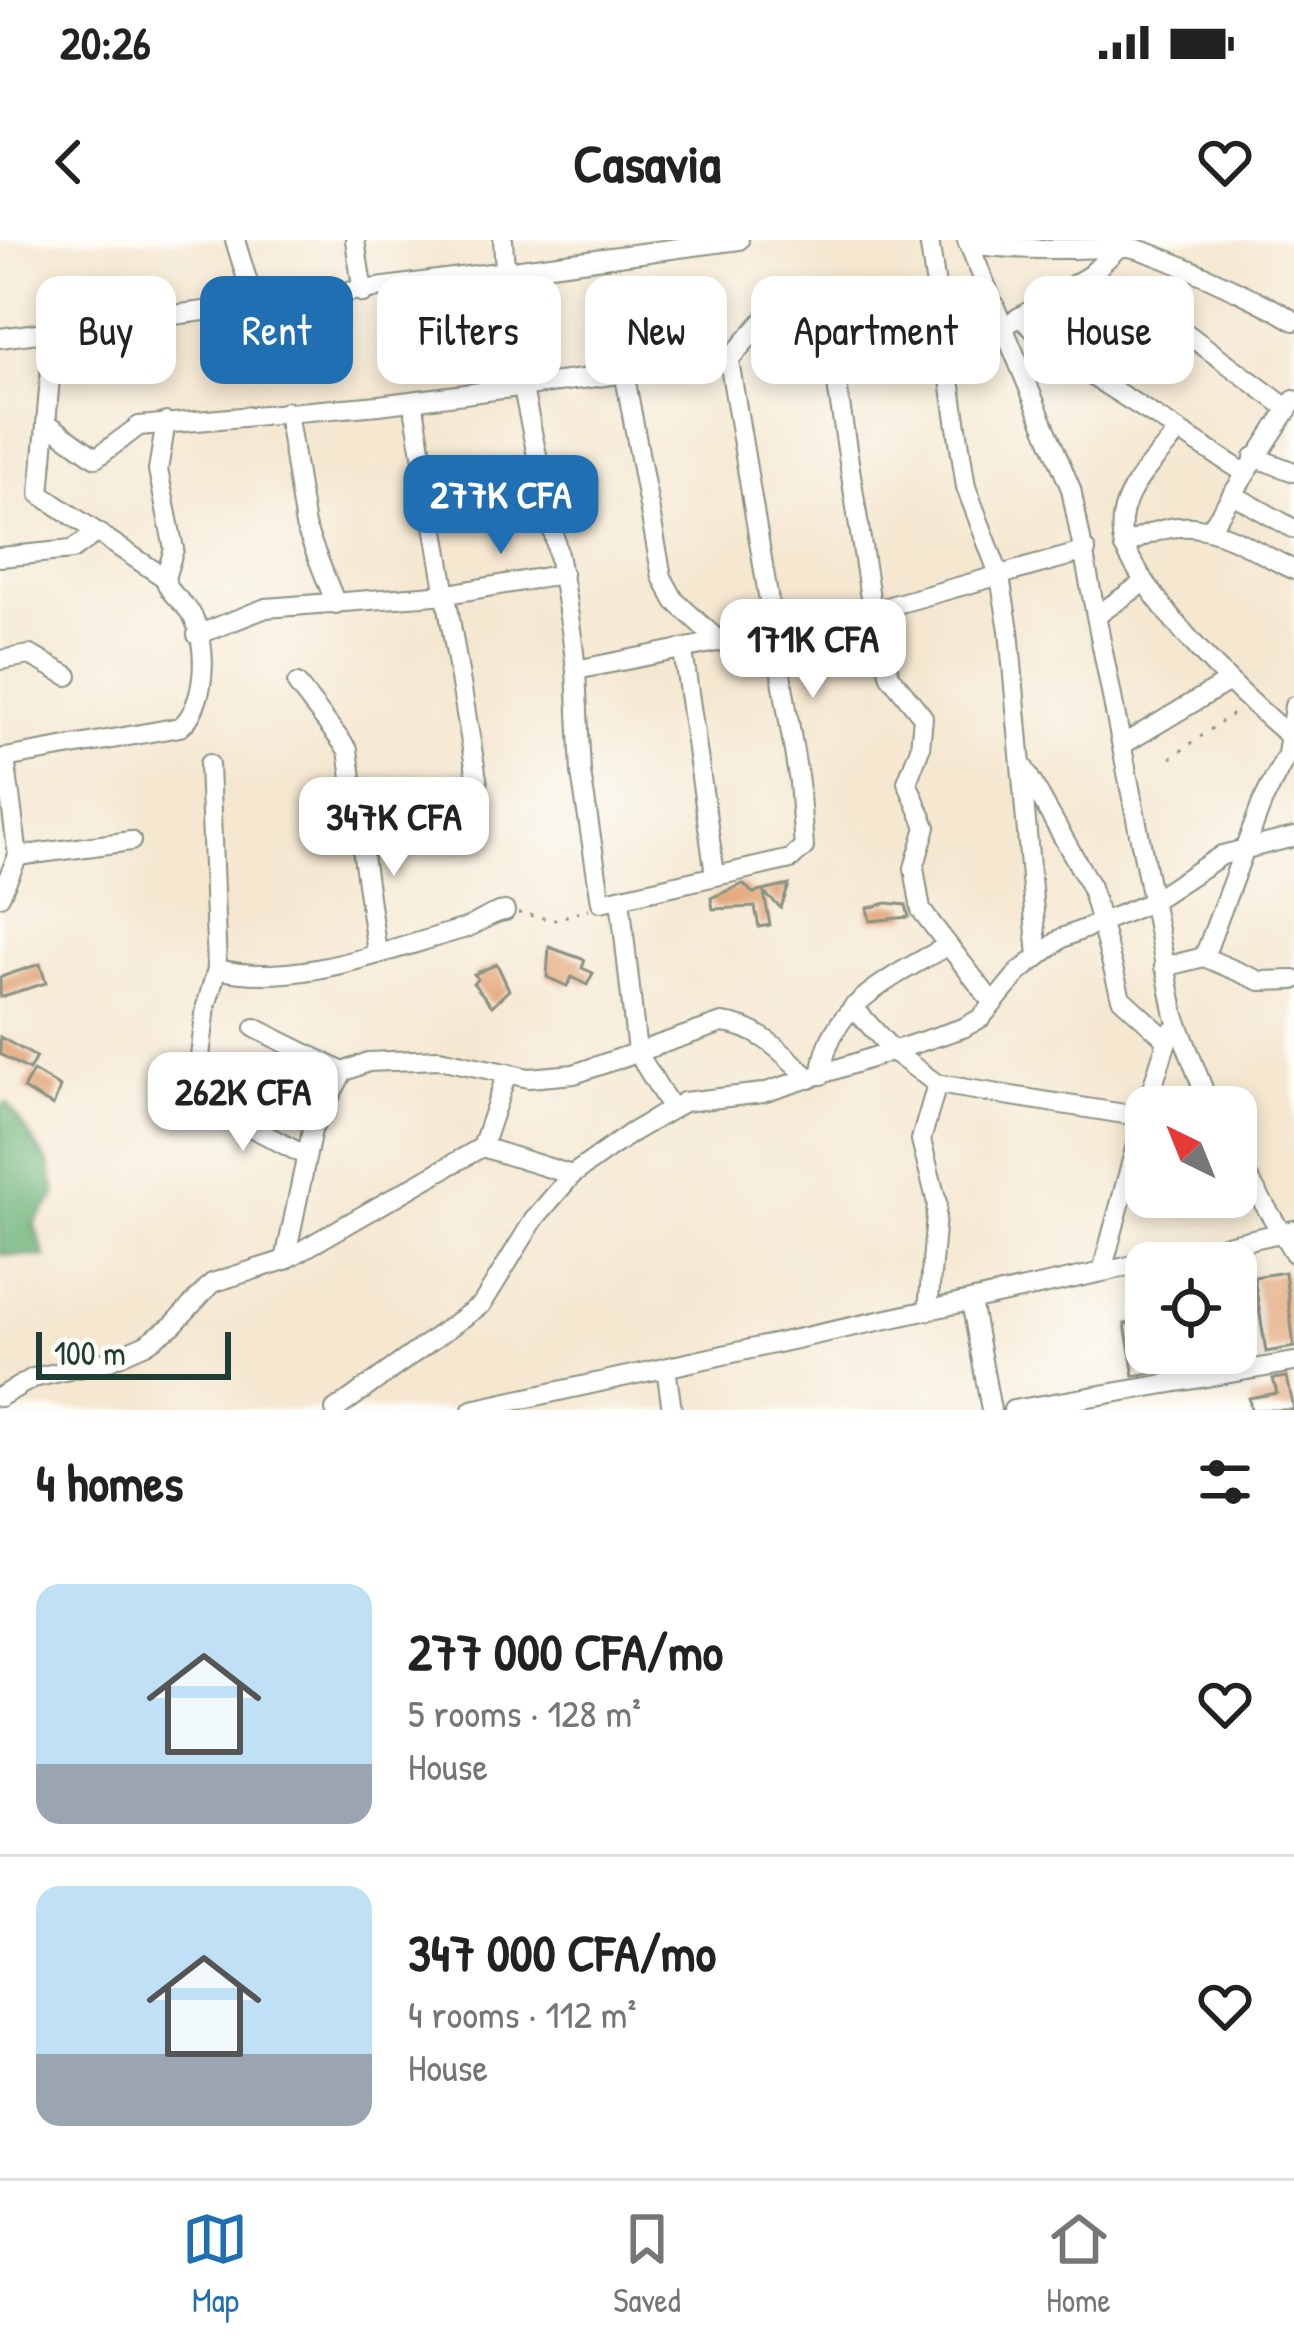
<!DOCTYPE html>
<html lang="en">
<head>
<meta charset="utf-8">
<style>
  body { margin:0; font-family:"Patrick Hand",sans-serif; background:#f2f2f2; color:#222; height:100vh; display:flex; flex-direction:column; font-size:45px; white-space:nowrap }
  * { box-sizing:border-box; margin:0 }
  p { font-size:39px; color:#767676 }
  .icon { flex:none; width:66px; height:66px; fill:none; stroke:currentColor; stroke-width:2; stroke-linecap:round; stroke-linejoin:round }
  .map { position:relative; height:1170px; overflow:hidden }
  .drawer { display:flex; flex-direction:column; background:#fff; flex:1 }
  .drawer>* { flex:none }
  .guide { position:absolute; left:36px; top:36px; width:1224px; height:108px; display:flex; gap:24px }
  .needle { width:78px; rotate:317deg }
  .tools { position:absolute; left:1125px; top:846px; display:grid; gap:24px }
  .tools a { display:grid; place-items:center; width:132px; height:132px; border-radius:24px; background:#fff; box-shadow:0 6px 18px #0003; font-size:60px }
  .scale { position:absolute; left:36px; bottom:30px; width:195px; box-sizing:border-box; padding-left:12px; border:6px solid #1f3d34; border-top:0; font-size:33px; line-height:42px; white-space:nowrap; color:#1f3d34; -webkit-text-stroke:9px #fdfcf7; paint-order:stroke }
  .price { position:absolute; translate:-50% -102px; padding:0 27px; border-radius:24px; background:#fff; color:#222; font-size:39px; line-height:78px; filter:drop-shadow(0 3px 6px #0008) }
  .price::after { content:''; position:absolute; left:50%; top:72px; width:36px; height:27px; margin-left:-18px; background:inherit; clip-path:polygon(0 0,100% 0,50% 100%) }
  .price.selected { background:#1f6fb2; color:#fff }
  ul { padding:0; list-style:none }
  li { display:flex; align-items:center; gap:36px; height:300px; padding:0 36px }
  li+li { border-top:3px solid #e0e0e0 }
  li span { display:grid; place-items:center; flex:none; width:336px; height:240px; border-radius:24px; color:#555 }
  li>.icon { margin-inline-start:auto }
  span .icon { width:144px; height:144px; fill:#fffc; stroke-width:1 }
  li b { font-size:51px }
  h2 { display:flex; justify-content:space-between; align-items:center; height:144px; padding:0 36px; font-size:51px }
  .pill { padding:0 42px; border-radius:24px; background:#fff; box-shadow:0 6px 18px #0003; font-size:42px; line-height:108px }
  .pill.selected { background:#1f6fb2; color:#fff }
  .status { display:flex; justify-content:space-between; align-items:center; height:84px; padding:0 60px; background:#fff; direction:ltr }
  .status svg { height:33px; fill:currentColor }
  header { display:flex; justify-content:space-between; align-items:center; height:156px; padding:0 36px; background:#fff; font-size:54px; font-weight:700 }
  .dock { display:flex; justify-content:space-around; align-items:center; height:168px; border-top:3px solid #e0e0e0; background:#fff; font-size:33px; color:#767676 }
  .dock a { display:grid; justify-items:center; gap:6px }
  .dock .selected { color:#1f6fb2 }
  .map>svg:first-child { display:block }
  .forest { fill:#6cb277; stroke:#467856; stroke-width:3 }
  .building { fill:#df9a67 }
  .lines { fill:none; stroke-linecap:round; stroke-linejoin:round }
  .minor-casing { stroke:#8a9282; stroke-width:22 }
  .path { stroke:#8a9282; stroke-width:3; stroke-dasharray:3 9; stroke-linecap:butt }
  .minor { stroke:#fff; stroke-width:18 }
</style>
</head>
<body>
<div class="status"><b>20:26</b><svg viewBox="0 0 49 12"><path d="M0 12V9h3v3zM5 12V6h3v6zM10 12V3h3v9zM15 12V0h3v12zM26 1h20v11H26zM47 4h2v5h-2z"/></svg></div>
<header><svg class="icon" aria-label="back" viewBox="0 0 24 24"><path d="M15 5l-7 7 7 7"/></svg>Casavia<svg class="icon" aria-label="heart" viewBox="0 0 24 24"><path d="M12 20l-8-8c-3-5 5-10 8-4 3-6 11-1 8 4z"/></svg></header>
<div class="map">
<svg width="1294" height="1170" viewBox="0 0 1294 1170">
  <rect width="100%" height="100%" fill="#fdfcf7"/>
  <filter id="ink" filterUnits="userSpaceOnUse"><feTurbulence type="fractalNoise" baseFrequency=".00833" numOctaves="2"/><feDisplacementMap in="SourceGraphic" scale="24" xChannelSelector="R" yChannelSelector="G"/><feConvolveMatrix kernelMatrix="1 2 1 2 8 2 1 2 1" color-interpolation-filters="sRGB"/></filter>
  <filter id="wash" filterUnits="userSpaceOnUse"><feTurbulence type="fractalNoise" baseFrequency=".004" numOctaves="4" result="noise"/><feDisplacementMap in="SourceGraphic" scale="48" xChannelSelector="R" yChannelSelector="G"/><feGaussianBlur stdDeviation="2.7" result="paint"/><feColorMatrix in="noise" values="0 0 0 0 0 0 0 0 0 0 0 0 0 0 0 0 0 1.4 0 .05"/><feComposite in="paint" operator="in"/></filter>
  <g filter="url(#wash)">
    <rect width="100%" height="100%" fill="#f5e7d0"/>
    <polygon class="forest" points="7,863 49,924 56,955 34,983 45,1017 0,1014 0,867"/>
    <g id="blocks">
      <g class="building">
        <polygon points="743,644 753,653 789,645 781,668 764,653 770,685 759,687 755,667 713,669 711,658"/>
        <polygon points="887,663 906,665 909,677 870,681 867,668"/>
        <polygon points="549,707 585,720 582,728 593,733 587,745 572,737 567,746 547,737"/>
        <polygon points="40,724 46,743 0,757 0,737"/>
        <polygon points="497,724 509,750 492,766 473,743 478,739 474,734"/>
        <polygon points="0,797 36,817 29,830 0,814"/>
        <polygon points="33,831 60,847 53,866 23,849"/>
        <polygon points="1285,1032 1294,1107 1266,1112 1254,1037"/>
        <polygon points="1146,1080 1146,1113 1168,1113 1169,1121 1191,1117 1193,1126 1134,1136 1125,1084"/>
        <polygon points="1287,1137 1294,1170 1251,1170 1249,1158 1277,1153 1273,1139"/>
      </g>
    </g>
  </g>
  <g filter="url(#ink)">
    <use href="#blocks" fill-opacity="0" stroke="#8a9282" stroke-width="3"/>
    <g class="lines">
      <g class="minor-casing">
        <g id="minor">
          <polyline points="235,0 255,66"/>
          <polyline points="355,0 363,53"/>
          <path d="M503,0C511,146 561,284 576,430L872,371L1086,311"/>
          <polyline points="929,0 966,247 1000,337 1009,390 1038,717"/>
          <polyline points="967,0 1071,249 1175,776 1210,867"/>
          <path d="M969,4C1022,11 1073,10 1125,7C1146,6 1272,66 1294,81"/>
          <polyline points="1090,35 1151,67 1287,168"/>
          <polyline points="1020,77 1065,119 1245,233"/>
          <polyline points="1011,82 1090,35 1117,9"/>
          <polyline points="939,85 832,112 872,371 890,436 923,477 920,508 907,542 926,587 914,628 921,670 993,763"/>
          <polyline points="54,91 40,254 165,338"/>
          <polyline points="0,98 739,0"/>
          <polyline points="624,131 662,337 675,361 719,401"/>
          <polyline points="287,171 305,286 336,364"/>
          <polyline points="47,183 96,218 139,186 379,165 729,120"/>
          <polyline points="1254,217 1294,232"/>
          <polyline points="1232,254 1294,289"/>
          <polyline points="1210,289 1294,160"/>
          <path d="M1124,307C1111,258 1150,227 1178,192"/>
          <polyline points="0,317 72,310 95,294"/>
          <polyline points="1099,374 1143,343"/>
          <polyline points="197,395 266,368 448,354 563,334"/>
          <polyline points="683,411 715,635"/>
          <polyline points="0,420 30,415 68,436"/>
          <polyline points="576,430 581,533 601,662 791,619 804,607 799,542 729,120 767,76 791,64 832,112"/>
          <polyline points="297,444 348,510 377,713"/>
          <path d="M1288,495C1227,442 1162,378 1124,307C1192,264 1229,298 1294,330"/>
          <polyline points="1122,505 1229,441"/>
          <path d="M5,518L180,487C206,467 209,406 193,377C185,362 169,356 165,338L174,309L158,230L166,182"/>
          <polyline points="0,519 5,518 18,616"/>
          <polyline points="209,524 217,729 206,766 196,851 205,863 306,916"/>
          <polyline points="1024,528 1091,647 1121,758 1167,800"/>
          <polyline points="359,572 470,553 478,544 413,161"/>
          <polyline points="0,656 18,616 131,601"/>
          <polyline points="620,658 637,812 672,869"/>
          <polyline points="1204,717 1262,563 1287,514 1294,466"/>
          <polyline points="1164,727 1204,717 1260,741 1294,740"/>
          <path d="M217,729C296,748 387,710 463,689C478,685 490,672 505,671"/>
          <polyline points="853,767 895,813 937,844 1143,877"/>
          <polyline points="255,788 343,832"/>
          <path d="M822,835C825,766 895,736 947,706"/>
          <polyline points="1146,867 1170,792"/>
          <polyline points="482,907 507,833"/>
          <polyline points="1236,918 1294,1013"/>
          <path d="M285,1020L312,890L343,832L368,822L439,819L529,838L574,834L722,783C759,786 784,814 810,839"/>
          <polyline points="1102,1031 1146,868"/>
          <polyline points="971,1061 991,1170"/>
          <polyline points="928,1071 937,963 921,900 937,844"/>
          <polyline points="666,1128 672,1170"/>
          <polyline points="0,1157 33,1138 105,1122 146,1104 173,1085 212,1043 285,1020 482,907 572,935"/>
          <polyline points="335,1170 482,1064 535,978 572,935 631,893 684,862 763,853 963,788 981,778 1019,732 1062,698 1149,663 1222,615 1294,597"/>
          <polyline points="472,1170 1294,990"/>
          <polyline points="1013,1170 1294,1122"/>
        </g>
      </g>
      <g class="path">
        <polyline points="1171,518 1238,470"/>
        <polyline points="518,673 554,680 589,669"/>
      </g>
      <use href="#minor" class="minor"/>
    </g>
  </g>
</svg>
<div class="tools">
<a><svg class="needle" viewBox="-14 -14 28 28"><path d="M0-13l5 13h-10z" fill="#e53935"/><path d="M0 13l5-13h-10z" fill="#767676"/></svg></a>
<a><svg class="icon" aria-label="locate" viewBox="0 0 24 24"><circle cx="12" cy="12" r="6"/><path d="M12 2v4M12 18v4M2 12h4M18 12h4"/></svg></a>
</div>
<div class="scale">100 m</div>
<b class="price selected" style="left:501px;top:317px">277K CFA</b>
<b class="price" style="left:813px;top:461px">171K CFA</b>
<b class="price" style="left:394px;top:639px">347K CFA</b>
<b class="price" style="left:243px;top:914px">262K CFA</b>
<div class="guide">
<a class="pill">Buy</a>
<a class="pill selected">Rent</a>
<a class="pill">Filters</a>
<a class="pill">New</a>
<a class="pill">Apartment</a>
<a class="pill">House</a>
</div>
</div>
<section class="drawer">
<h2>4 homes<svg class="icon" aria-label="filters" viewBox="0 0 24 24"><path d="M4 7h16M4 17h16"/><circle cx="9" cy="7" r="2"/><circle cx="15" cy="17" r="2"/></svg></h2>
<ul>
<li><span style="background:linear-gradient(#bfe0f5 75%,#9aa5b1 0)"><svg class="icon" aria-label="home" viewBox="0 0 24 24"><path d="M3 11l9-7 9 7M6 9v11h12V9"/></svg></span><div><b>277 000 CFA/mo</b><p>5 rooms · 128 m²</p><p>House</p></div><svg class="icon" aria-label="heart" viewBox="0 0 24 24"><path d="M12 20l-8-8c-3-5 5-10 8-4 3-6 11-1 8 4z"/></svg></li>
<li><span style="background:linear-gradient(#bfe0f5 70%,#9aa5b1 0)"><svg class="icon" aria-label="home" viewBox="0 0 24 24"><path d="M3 11l9-7 9 7M6 9v11h12V9"/></svg></span><div><b>347 000 CFA/mo</b><p>4 rooms · 112 m²</p><p>House</p></div><svg class="icon" aria-label="heart" viewBox="0 0 24 24"><path d="M12 20l-8-8c-3-5 5-10 8-4 3-6 11-1 8 4z"/></svg></li>
</ul>
</section>
<nav class="dock">
<a class="selected"><svg class="icon" aria-label="map" viewBox="0 0 24 24"><path d="M3 6l6-2 6 2 6-2v14l-6 2-6-2-6 2zM9 4v14M15 6v14"/></svg>Map</a>
<a><svg class="icon" aria-label="saved" viewBox="0 0 24 24"><path d="M7 4h10v16l-5-4-5 4z"/></svg>Saved</a>
<a><svg class="icon" aria-label="home" viewBox="0 0 24 24"><path d="M3 11l9-7 9 7M6 9v11h12V9"/></svg>Home</a>
</nav>
</body>
</html>
